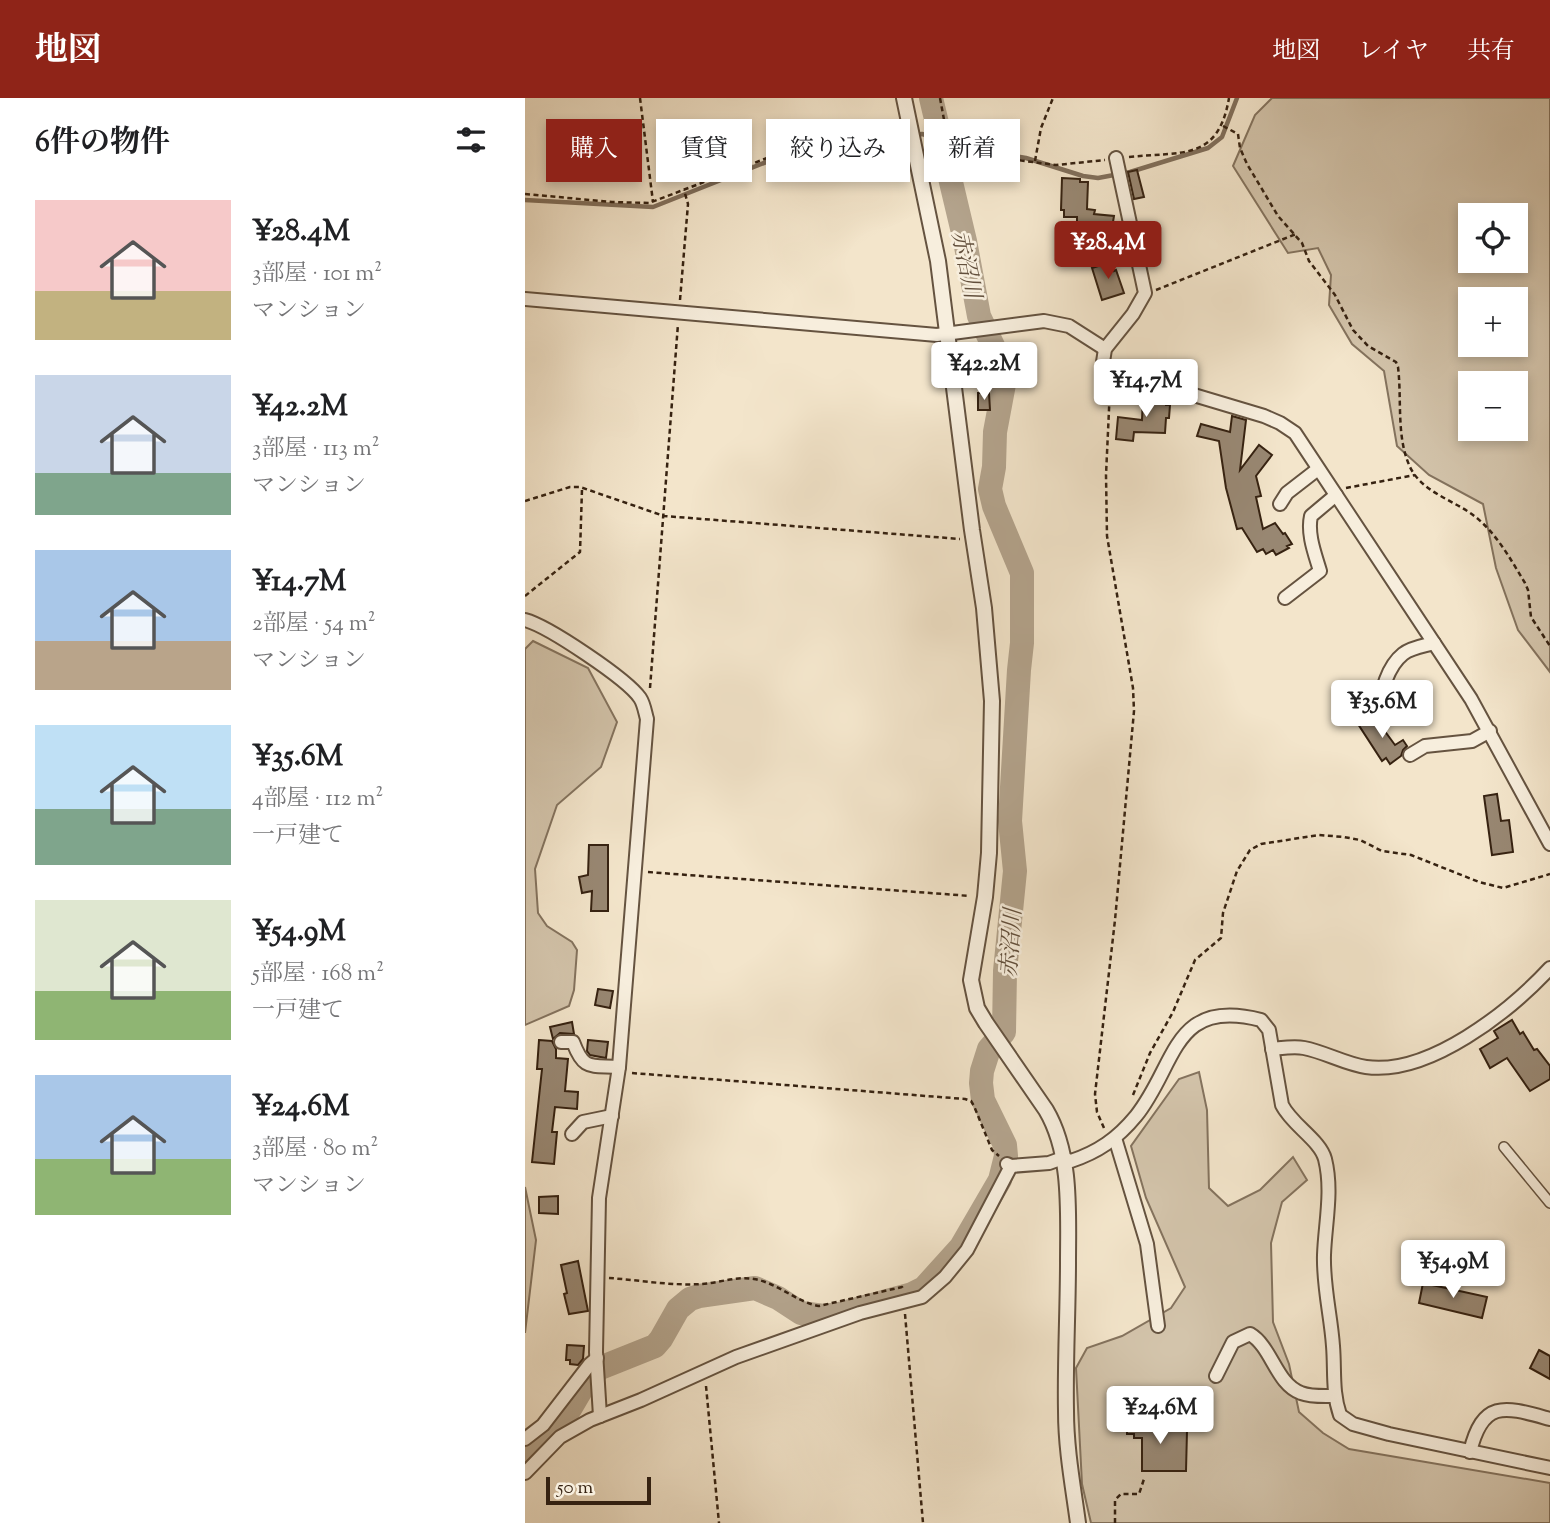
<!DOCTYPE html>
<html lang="ja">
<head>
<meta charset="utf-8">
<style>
  body { margin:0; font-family:"Sorts Mill Goudy","Noto Serif JP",serif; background:#f2f2f2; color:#202124; height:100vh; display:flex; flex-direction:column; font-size:26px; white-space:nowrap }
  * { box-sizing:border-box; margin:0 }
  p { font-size:23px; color:#757577 }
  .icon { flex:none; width:38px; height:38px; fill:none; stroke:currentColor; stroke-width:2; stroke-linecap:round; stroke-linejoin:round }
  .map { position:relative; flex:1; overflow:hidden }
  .details { display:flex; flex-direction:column; background:#fff; width:525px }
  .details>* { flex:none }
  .hud { position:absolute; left:21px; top:21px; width:665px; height:63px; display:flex; gap:14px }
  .controls { position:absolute; left:933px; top:105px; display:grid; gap:14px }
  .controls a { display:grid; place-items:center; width:70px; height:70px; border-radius:0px; background:#fff; box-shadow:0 4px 10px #0003; font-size:35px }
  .scale { position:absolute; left:21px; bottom:18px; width:105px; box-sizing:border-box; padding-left:7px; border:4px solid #362211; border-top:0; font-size:19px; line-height:24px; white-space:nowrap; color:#362211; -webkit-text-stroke:5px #f7eedd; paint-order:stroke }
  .price { position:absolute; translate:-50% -60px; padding:0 16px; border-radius:7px; background:#fff; color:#222; font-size:23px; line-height:46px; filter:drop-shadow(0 2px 4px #0008) }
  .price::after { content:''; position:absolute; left:50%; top:42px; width:21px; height:16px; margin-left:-10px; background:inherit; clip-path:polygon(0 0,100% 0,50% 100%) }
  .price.active { background:#8f2418; color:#fff }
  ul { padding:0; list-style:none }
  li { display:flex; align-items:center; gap:21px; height:175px; padding:0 35px }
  li span { display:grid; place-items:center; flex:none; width:196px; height:140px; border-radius:0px; color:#555 }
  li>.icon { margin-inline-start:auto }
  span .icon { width:84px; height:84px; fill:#fffc; stroke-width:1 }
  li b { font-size:30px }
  h2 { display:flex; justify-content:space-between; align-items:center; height:84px; padding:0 35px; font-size:30px }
  .tag { padding:0 24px; border-radius:0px; background:#fff; box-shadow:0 4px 10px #0003; font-size:24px; line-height:63px }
  .tag.active { background:#8f2418; color:#fff }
  header { display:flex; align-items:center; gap:42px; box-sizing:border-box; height:98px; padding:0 35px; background:#8f2418; color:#fff }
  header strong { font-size:33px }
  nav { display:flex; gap:38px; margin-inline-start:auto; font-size:24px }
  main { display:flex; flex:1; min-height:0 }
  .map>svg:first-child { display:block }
  .green { fill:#d3c4ab; stroke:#84735e; stroke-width:2; fill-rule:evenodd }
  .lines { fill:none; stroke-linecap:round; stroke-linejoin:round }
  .stream { stroke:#816f5b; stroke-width:4.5 }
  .river { stroke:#b3a38c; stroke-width:24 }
  .building { fill:#988772; stroke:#362211; stroke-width:2 }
  .pedestrian-casing { stroke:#655340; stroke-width:12 }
  .minor-casing { stroke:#655340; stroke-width:16 }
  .tertiary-casing { stroke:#655340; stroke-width:18 }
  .path { stroke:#362211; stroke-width:2.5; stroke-dasharray:5 3.5; stroke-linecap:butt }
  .pedestrian { stroke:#f7eedd; stroke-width:9 }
  .minor { stroke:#f7eedd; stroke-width:12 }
  .tertiary { stroke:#f7eedd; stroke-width:14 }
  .labels { text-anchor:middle; stroke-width:5; stroke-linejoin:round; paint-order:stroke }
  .water-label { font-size:23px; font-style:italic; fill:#624f3c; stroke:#f7eedd }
</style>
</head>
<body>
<header>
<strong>地図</strong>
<nav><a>地図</a><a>レイヤ</a><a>共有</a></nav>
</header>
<main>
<section class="details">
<h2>6件の物件<svg class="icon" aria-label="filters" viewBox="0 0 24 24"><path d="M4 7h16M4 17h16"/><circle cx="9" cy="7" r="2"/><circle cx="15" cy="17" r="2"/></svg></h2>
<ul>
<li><span style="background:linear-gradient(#f6c9c9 65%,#c2b280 0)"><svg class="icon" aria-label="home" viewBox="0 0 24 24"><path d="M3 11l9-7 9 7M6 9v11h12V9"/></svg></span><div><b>¥28.4M</b><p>3部屋 · 101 m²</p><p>マンション</p></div></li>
<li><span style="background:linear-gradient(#c9d6e8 70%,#7fa58c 0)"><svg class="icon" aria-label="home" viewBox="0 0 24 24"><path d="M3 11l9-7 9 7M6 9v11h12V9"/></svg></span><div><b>¥42.2M</b><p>3部屋 · 113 m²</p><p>マンション</p></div></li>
<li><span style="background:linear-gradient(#a9c7e8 65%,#b9a48a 0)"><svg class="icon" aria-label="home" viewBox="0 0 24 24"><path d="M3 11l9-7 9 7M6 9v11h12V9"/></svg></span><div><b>¥14.7M</b><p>2部屋 · 54 m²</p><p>マンション</p></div></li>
<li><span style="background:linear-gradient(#bfe0f5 60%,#7fa58c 0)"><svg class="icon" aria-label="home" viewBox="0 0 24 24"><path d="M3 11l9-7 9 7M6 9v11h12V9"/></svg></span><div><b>¥35.6M</b><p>4部屋 · 112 m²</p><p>一戸建て</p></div></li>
<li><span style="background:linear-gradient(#dfe7d0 65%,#8fb573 0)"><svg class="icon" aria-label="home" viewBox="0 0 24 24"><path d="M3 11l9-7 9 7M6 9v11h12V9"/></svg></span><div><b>¥54.9M</b><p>5部屋 · 168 m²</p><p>一戸建て</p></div></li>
<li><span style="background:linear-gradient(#a9c7e8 60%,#8fb573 0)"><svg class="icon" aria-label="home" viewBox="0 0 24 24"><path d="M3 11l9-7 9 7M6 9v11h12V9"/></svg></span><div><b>¥24.6M</b><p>3部屋 · 80 m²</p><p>マンション</p></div></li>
</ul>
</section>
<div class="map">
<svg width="1025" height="1425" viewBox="0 0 1025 1425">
  <rect width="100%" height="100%" fill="#f3e5cb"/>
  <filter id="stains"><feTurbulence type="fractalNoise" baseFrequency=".00286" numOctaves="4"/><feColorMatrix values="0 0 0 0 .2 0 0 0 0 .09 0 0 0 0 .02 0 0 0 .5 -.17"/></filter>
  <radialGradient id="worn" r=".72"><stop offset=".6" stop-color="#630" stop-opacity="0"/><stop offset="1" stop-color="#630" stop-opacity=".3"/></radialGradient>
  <g class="green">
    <path d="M747,0H1025V574L993,532L971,470L958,406L904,377L872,348L859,273L827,246L804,207L806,177L793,150L763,155L708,68L730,17ZM990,117V163H945V117ZM990,201V247H945V201ZM990,285V331H945V285Z"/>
    <polygon points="8,543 63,570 92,624 76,669 32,707 10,771 13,815 22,828 47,844 52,852 49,892 44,908 0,927 0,551"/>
    <polygon points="674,974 682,1012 684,1090 703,1108 735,1092 768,1059 782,1082 757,1104 746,1145 748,1224 764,1266 774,1314 798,1335 824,1351 1025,1385 1025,1425 566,1425 557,1386 551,1270 562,1250 597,1238 646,1210 660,1189 621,1100 606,1048 654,981"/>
    <polygon points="0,1089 11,1142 0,1235"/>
  </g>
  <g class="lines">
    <polyline class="stream" points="0,102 128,109 254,59 397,36 461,53 501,60 558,78 573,80 605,74 683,50 697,39 712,0"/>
    <polyline class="river" points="0,1360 45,1311 62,1282 75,1270 130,1248 136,1241 153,1211 165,1201 174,1198 230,1190 253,1200 276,1215 299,1218 314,1216 387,1196 399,1190 436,1149 475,1082 481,1058 480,1047 458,1002 456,985 457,973 464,951 479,934 480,873 490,773 485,723 494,572 497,545 497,475 469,408 465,391 469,369 470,334 479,286 470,252 454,218 440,143 406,0"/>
  </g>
  <g class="building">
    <polygon points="612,72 619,99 609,101 603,74"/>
    <polygon points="537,80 555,81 555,84 563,84 562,111 570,112 569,116 589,118 588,124 596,124 594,136 565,132 566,127 552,126 552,119 539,119 539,112 536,112"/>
    <polygon points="586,164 589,173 591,172 599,195 577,202 567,170"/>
    <polygon points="453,295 464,295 465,312 453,312"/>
    <polygon points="618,298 641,299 641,307 645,307 644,320 641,320 640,335 609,334 608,343 591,341 593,319 617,322"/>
    <polygon points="707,318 721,322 715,372 734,347 747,357 731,378 736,398 731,399 738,431 750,425 758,436 760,435 767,446 762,448 764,450 751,457 748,452 741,456 738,451 732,454 717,430 712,431 701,390 694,343 672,338 676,326 705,334"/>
    <polygon points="848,617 870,647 878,642 882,648 878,652 876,658 865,666 861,660 857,663 833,626"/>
    <polygon points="972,696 976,723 984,722 988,754 967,757 959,698"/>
    <polygon points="64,747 83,747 83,813 66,813 67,793 57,795 54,779 63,777"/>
    <polygon points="73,891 88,893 85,910 70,907"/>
    <polygon points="987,922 995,936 998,934 1009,952 1012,951 1025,968 1025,981 1005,993 982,960 965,970 955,951 973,940 969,933"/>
    <polygon points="47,924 49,936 35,935 28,941 25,929"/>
    <polygon points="14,942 27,943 31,951 31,960 43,961 40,993 53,994 52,1011 30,1009 27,1034 32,1034 29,1066 7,1064 17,971 12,971"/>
    <polygon points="63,942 83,944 81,960 65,957 62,953"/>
    <polygon points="33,1098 33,1116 14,1115 14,1099"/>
    <polygon points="53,1163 63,1213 44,1216 39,1196 42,1195 36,1167"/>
    <polygon points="898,1185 962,1199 957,1220 894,1205"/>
    <polygon points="42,1247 59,1248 58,1261 53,1267 45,1266 45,1262 41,1262"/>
    <polygon points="1014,1252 1025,1258 1025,1281 1005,1270"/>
    <polygon points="602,1320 620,1320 620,1329 647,1329 646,1333 662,1333 661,1373 617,1373 617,1340 609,1340 609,1336 602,1336"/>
  </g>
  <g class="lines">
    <g class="pedestrian-casing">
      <polyline id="pedestrian" points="979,1049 1025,1105"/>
    </g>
    <g class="minor-casing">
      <g id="minor">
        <polyline points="591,60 620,195 608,216 580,251 578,264 584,275 589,278 652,292 739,318 755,325 770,335 946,601 1025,746"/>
        <polyline points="0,201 412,237 519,223 544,228 580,251"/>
        <polyline points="755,406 762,395 793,371"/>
        <path d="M760,500L795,473C790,456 782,436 786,418L811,397"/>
        <path d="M0,522C23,528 102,581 115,600C119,606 120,614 122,621L94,969L74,1100L71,1254L75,1318"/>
        <path d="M855,612C855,594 863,568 878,556C887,549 899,548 909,545"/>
        <polyline points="885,657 900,648 947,643 965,633"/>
        <path d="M36,944H48C59,973 65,967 94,969"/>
        <path d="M747,951C758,950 769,948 779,950C800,954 820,966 841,969C904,978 985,913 1025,870"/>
        <polyline points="47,1036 58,1024 87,1018"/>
        <polyline points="590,1040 622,1146 633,1228"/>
        <path d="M482,1066L486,1068L524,1065L538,1060L546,1063C573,1054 592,1041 611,1018C652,967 647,899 736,922L744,932L757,1007C767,1027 795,1042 800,1061C808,1093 800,1126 799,1157C798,1188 806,1218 808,1248C810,1272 807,1294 815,1317L828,1326L864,1336L1025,1370"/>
        <path d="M691,1278L708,1244L725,1236C747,1249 751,1286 776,1295C786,1299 799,1298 810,1298"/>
        <polyline points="0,1341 18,1327 65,1266 72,1260"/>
        <path d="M945,1354C958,1300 981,1309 1025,1321"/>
        <polyline points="0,1375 35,1339 65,1322 116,1302 211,1259 335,1215 397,1199 420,1179 442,1152 486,1068"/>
      </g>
    </g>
    <g class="tertiary-casing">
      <path id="tertiary" d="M379,0L413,163L447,432L459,510L467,603L464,755L460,799L446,882L452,910L461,925L521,1012C547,1056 543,1114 543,1164C543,1213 540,1264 541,1313C541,1351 548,1388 553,1425"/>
    </g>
    <g class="path">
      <polyline points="115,0 128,104"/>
      <polyline points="415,0 420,27 423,30 492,62 531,67 580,62"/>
      <path d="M698,28L713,36L715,50L722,66L753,118L777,145L784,163L810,197L828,232L843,248L871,264L873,269C877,302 871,339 885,369C897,394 928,402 948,417C971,434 986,462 1000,485L1003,492L1006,519L1025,548"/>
      <path d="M604,59C657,53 693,64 704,0"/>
      <polyline points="510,63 516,30 528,0"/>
      <polyline points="0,96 87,104 124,105 250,57 357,39 373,34"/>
      <polyline points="631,192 771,136"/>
      <polyline points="155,202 163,106 159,92"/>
      <polyline points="821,390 890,377"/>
      <polyline points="0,403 45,389 55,389 139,418 435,441"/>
      <polyline points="0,498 55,454 57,391"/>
      <polyline points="125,590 153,226"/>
      <polyline points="123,774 445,798"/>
      <polyline points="107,975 440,1001 446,1003 449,1008 467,1052 474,1058"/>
      <polyline points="608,997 625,955 648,914 670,862 696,840 698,815 712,773 725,752 736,746 794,737 819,739 835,742 857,753 886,757 954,784 978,790 1025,776"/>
      <polyline points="579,1030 572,1014 570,996 590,822 609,613 608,590 582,438 581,377 585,290"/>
      <path d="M84,1180C114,1182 146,1188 176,1186C194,1185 211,1178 229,1181C253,1185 271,1204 294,1208L377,1189L378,1192"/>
      <polyline points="380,1216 398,1425"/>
      <polyline points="181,1288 194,1425"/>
      <polyline points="590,1425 590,1402 596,1396 614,1396 619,1381"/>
    </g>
    <use href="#pedestrian" class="pedestrian"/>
    <use href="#minor" class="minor"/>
    <use href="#tertiary" class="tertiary"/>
  </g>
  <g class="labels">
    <g class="water-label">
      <text transform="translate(442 166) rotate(78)" y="8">赤沼川</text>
      <text transform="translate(485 845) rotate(-86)" y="8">赤沼川</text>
    </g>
  </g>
  <rect width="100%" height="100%" filter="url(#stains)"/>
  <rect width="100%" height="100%" fill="url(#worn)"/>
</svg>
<div class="controls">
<a><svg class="icon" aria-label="locate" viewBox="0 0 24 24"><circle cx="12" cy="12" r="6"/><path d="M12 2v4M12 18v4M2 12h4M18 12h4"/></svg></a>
<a>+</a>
<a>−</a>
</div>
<div class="scale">50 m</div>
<b class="price active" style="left:583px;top:183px">¥28.4M</b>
<b class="price" style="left:459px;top:304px">¥42.2M</b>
<b class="price" style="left:621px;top:321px">¥14.7M</b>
<b class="price" style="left:857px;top:642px">¥35.6M</b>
<b class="price" style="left:928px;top:1202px">¥54.9M</b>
<b class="price" style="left:635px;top:1348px">¥24.6M</b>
<div class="hud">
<a class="tag active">購入</a>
<a class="tag">賃貸</a>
<a class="tag">絞り込み</a>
<a class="tag">新着</a>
</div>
</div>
</main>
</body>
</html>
